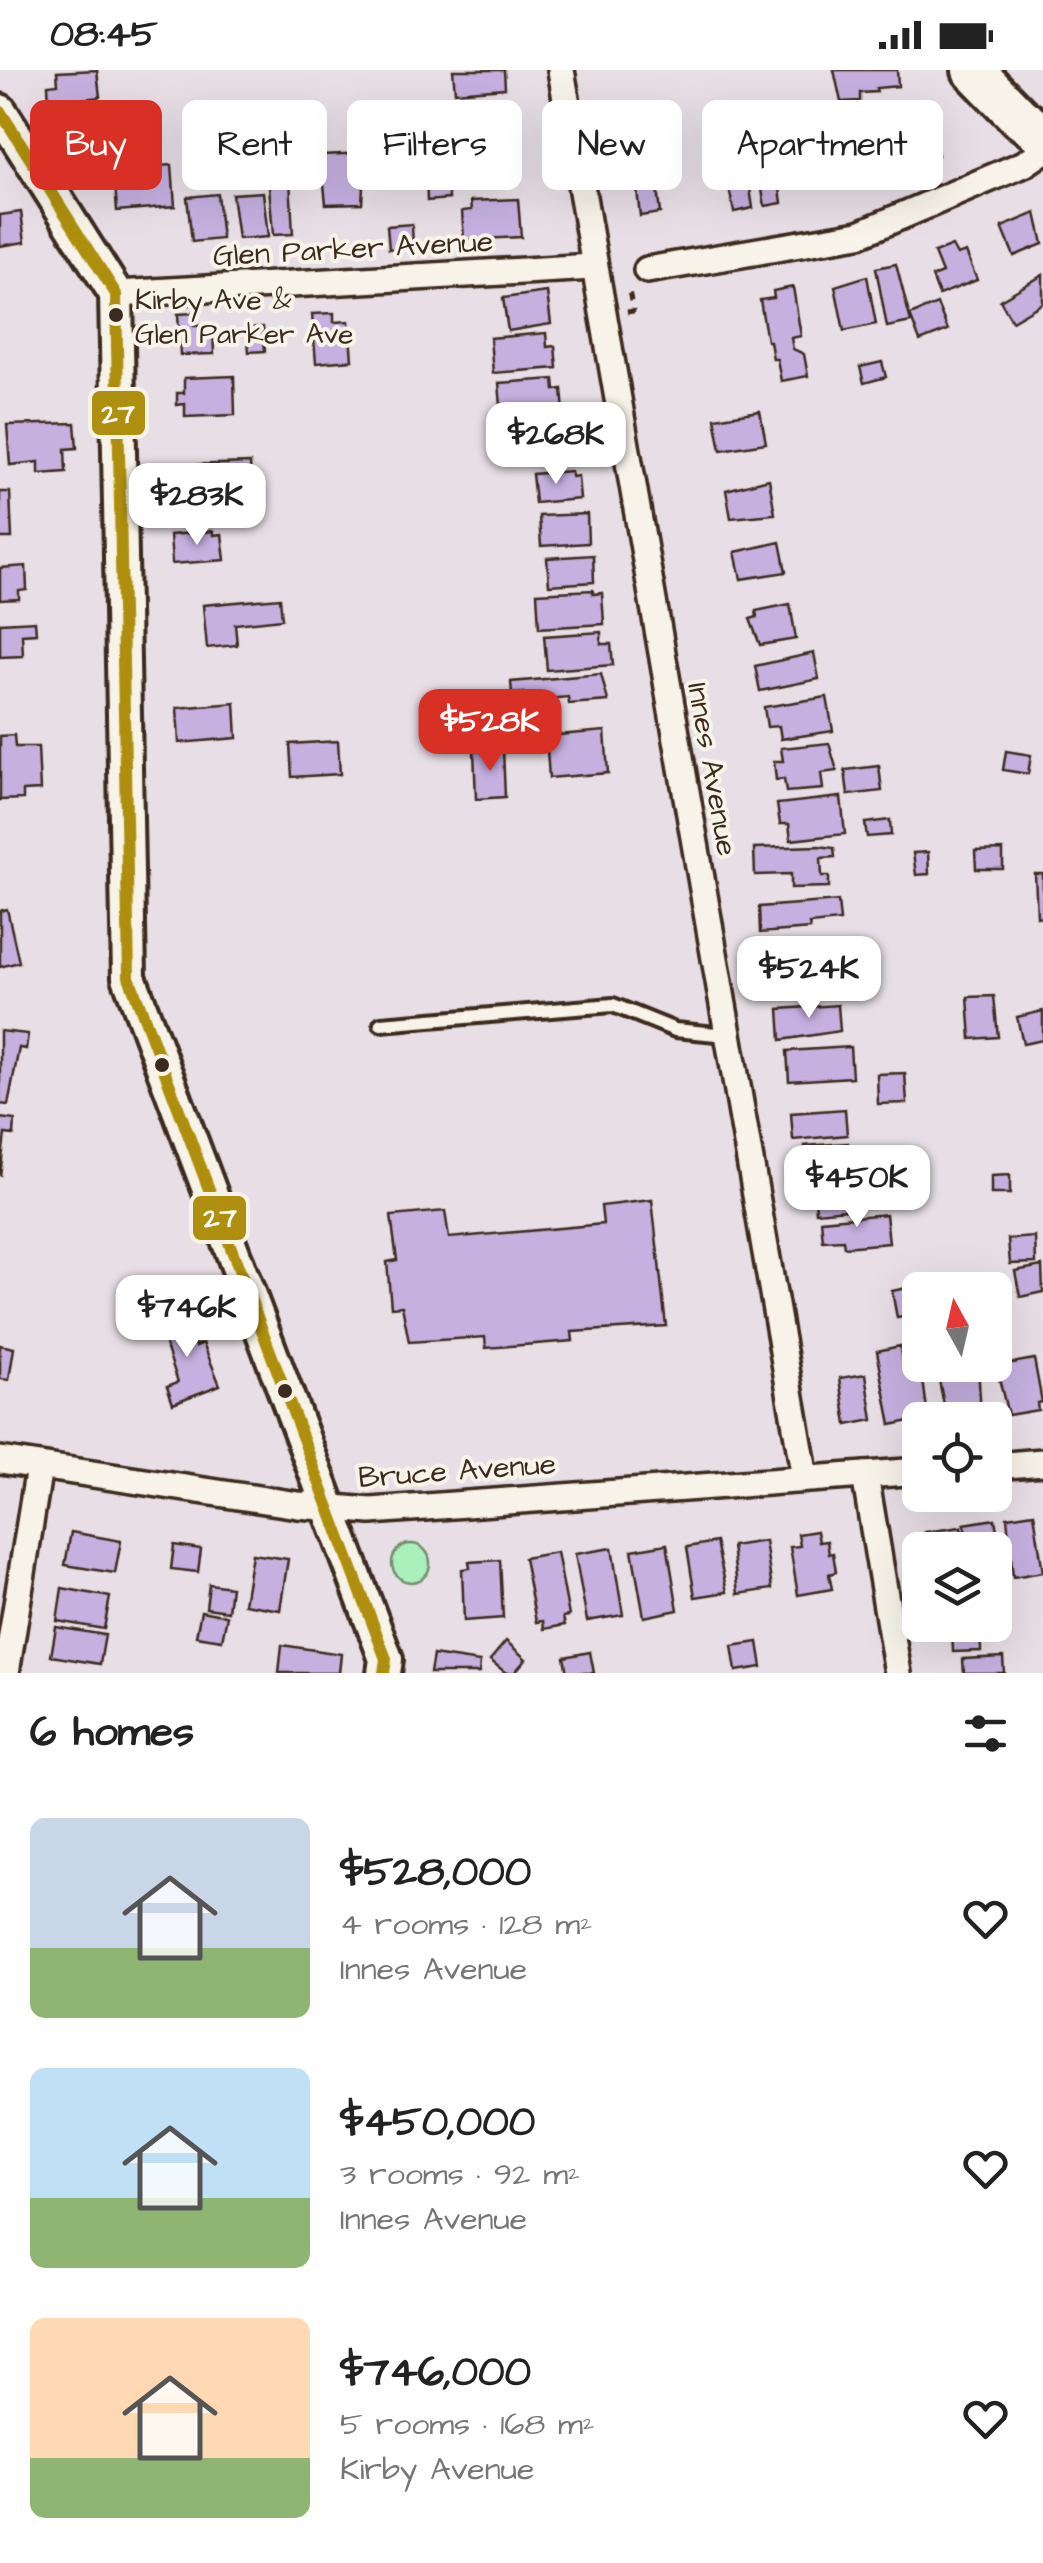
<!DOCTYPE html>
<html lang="en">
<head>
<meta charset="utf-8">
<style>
  body { margin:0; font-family:"Architects Daughter",sans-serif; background:#f6f6f6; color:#222; height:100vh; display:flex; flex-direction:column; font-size:38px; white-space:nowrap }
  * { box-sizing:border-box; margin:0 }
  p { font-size:32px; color:#767676 }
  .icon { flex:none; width:55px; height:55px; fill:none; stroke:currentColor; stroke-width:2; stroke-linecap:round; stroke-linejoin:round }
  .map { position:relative; height:1603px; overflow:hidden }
  .sheet { display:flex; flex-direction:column; background:#fff; flex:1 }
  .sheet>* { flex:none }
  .hud { position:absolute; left:30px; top:30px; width:985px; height:90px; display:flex; gap:20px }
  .needle { width:65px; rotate:352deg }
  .controls { position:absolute; left:902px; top:1202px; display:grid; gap:20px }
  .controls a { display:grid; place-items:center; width:110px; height:110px; border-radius:15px; background:#fff; box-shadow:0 10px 40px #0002; font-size:50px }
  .price { position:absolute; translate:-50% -85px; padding:0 22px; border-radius:20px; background:#fff; color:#222; font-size:32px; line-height:65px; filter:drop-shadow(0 2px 5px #0008) }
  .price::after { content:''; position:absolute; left:50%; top:60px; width:30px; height:22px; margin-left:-15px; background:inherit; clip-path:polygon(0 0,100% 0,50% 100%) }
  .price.current { background:#d93025; color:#fff }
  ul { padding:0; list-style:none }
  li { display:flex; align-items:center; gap:30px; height:250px; padding:0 30px }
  li span { display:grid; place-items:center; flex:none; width:280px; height:200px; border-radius:15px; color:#555 }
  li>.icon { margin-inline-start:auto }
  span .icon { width:120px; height:120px; fill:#fffc; stroke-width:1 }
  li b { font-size:42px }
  h2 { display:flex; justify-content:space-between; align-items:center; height:120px; padding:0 30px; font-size:42px }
  .tag { padding:0 35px; border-radius:15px; background:#fff; box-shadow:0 10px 40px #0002; font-size:35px; line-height:90px }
  .tag.current { background:#d93025; color:#fff }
  .status { display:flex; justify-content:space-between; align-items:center; height:70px; padding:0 50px; background:#fff; direction:ltr }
  .status svg { height:28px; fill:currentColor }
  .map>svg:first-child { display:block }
  .green { fill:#abf0bb; stroke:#738d6c; stroke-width:2.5 }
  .building { fill:#c5b0e0; stroke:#3b2a1e; stroke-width:2.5 }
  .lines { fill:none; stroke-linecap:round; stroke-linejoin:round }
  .service-casing { stroke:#3b2a1e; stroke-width:20 }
  .minor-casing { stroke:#3b2a1e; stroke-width:32 }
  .tertiary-casing { stroke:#3b2a1e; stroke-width:40 }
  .primary-casing { stroke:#3b2a1e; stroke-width:48 }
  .path { stroke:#3b2a1e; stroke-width:5; stroke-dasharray:8 8; stroke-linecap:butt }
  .service { stroke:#f7f3e8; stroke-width:12 }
  .minor { stroke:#f7f3e8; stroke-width:25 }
  .tertiary { stroke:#f7f3e8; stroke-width:32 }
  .primary { stroke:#f7f3e8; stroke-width:40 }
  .bus-1-casing { stroke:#f7f3e8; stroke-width:20 }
  .bus-1 { stroke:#ae8f0e; stroke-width:12 }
  .bus-dot { fill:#3b2a1e; stroke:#f7f3e8; stroke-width:4 }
  .labels { text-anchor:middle; stroke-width:8; stroke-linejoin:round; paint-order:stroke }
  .bus-label { font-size:28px; fill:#3b2a1e; stroke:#f7f3e8; text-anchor:start }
  .street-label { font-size:30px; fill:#3b2a1e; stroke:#f7f3e8 }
  .line-badge { stroke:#f7f3e8; stroke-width:4 }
  .badge-label { font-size:28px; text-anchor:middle; font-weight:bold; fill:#fff }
</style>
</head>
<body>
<div class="status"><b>08:45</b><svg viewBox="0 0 49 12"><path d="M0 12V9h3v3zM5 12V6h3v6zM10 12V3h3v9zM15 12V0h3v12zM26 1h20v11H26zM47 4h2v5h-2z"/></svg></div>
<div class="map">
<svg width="1043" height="1603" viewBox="0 0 1043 1603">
  <rect width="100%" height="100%" fill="#e8dfe6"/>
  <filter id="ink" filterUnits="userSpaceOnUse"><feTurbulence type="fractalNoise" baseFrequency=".01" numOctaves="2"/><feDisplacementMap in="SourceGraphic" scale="20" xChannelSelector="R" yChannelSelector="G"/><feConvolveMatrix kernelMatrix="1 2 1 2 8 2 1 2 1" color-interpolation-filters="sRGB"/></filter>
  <g filter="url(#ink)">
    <circle class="green" cx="411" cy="1493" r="19"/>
    <g class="building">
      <polygon points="97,0 100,27 49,33 48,15 58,14 57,2"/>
      <polygon points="453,0 504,0 505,18 455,22"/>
      <polygon points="834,0 897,0 898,16 876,18 877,22 860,23 860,31 841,32"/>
      <polygon points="503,33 505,67 458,70 456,36"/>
      <polygon points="424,34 425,59 400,60 398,35"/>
      <polygon points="122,35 124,65 79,69 77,58 68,59 66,40"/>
      <polygon points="923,41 938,85 871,107 864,84 874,82 867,60"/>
      <polygon points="773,67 782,133 765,136 753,70"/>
      <polygon points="743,72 753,138 734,142 720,76"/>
      <polygon points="659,74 662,95 654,96 660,143 640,146 632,77"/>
      <polygon points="512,82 514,114 466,117 466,111 455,112 454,99 462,99 461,85"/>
      <polygon points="365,83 362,133 326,134 321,85"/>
      <polygon points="267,91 289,91 293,164 273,165"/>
      <polygon points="172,95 175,136 117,141 114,99"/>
      <polygon points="448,104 449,129 427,131 426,105"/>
      <polygon points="263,122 268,167 238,169 232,124"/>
      <polygon points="217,124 222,169 192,172 187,127"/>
      <polygon points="518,129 521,167 464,170 462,141 472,140 471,131"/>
      <polygon points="21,142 25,172 0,176 0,145"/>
      <polygon points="1036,143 1043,174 1014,186 1002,157"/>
      <polygon points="412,154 413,177 389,179 387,156"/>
      <polygon points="952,176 957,185 966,182 977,210 939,225 932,207 942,203 934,183"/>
      <polygon points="896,194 911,252 887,257 876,198"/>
      <polygon points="1043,205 1043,233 1012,251 1000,230"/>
      <polygon points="867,206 876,254 844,261 835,216"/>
      <polygon points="793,217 801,266 791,268 793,279 804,284 808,306 781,311 777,289 773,289 770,271 767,271 760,230 774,228 773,221"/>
      <polygon points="547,222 551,254 508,261 503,228"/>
      <polygon points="937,234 948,260 920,271 910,245"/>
      <polygon points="194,243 194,256 213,255 214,284 180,285 178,244"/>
      <polygon points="334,243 334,252 349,251 352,290 316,293 312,244"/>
      <polygon points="263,257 265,281 249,282 247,258"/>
      <polygon points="546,263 547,277 555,276 557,298 493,303 490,268"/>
      <polygon points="882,292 886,307 864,313 860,297"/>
      <polygon points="234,306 235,345 185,347 185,334 177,335 177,323 184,323 184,308"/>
      <polygon points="554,309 555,320 562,319 564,342 502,348 499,313"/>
      <polygon points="760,341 766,373 721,380 715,348"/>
      <polygon points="75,353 77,378 65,379 66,402 39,404 39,392 10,395 7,355"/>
      <polygon points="569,354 572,382 525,386 523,359"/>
      <polygon points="250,393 252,432 186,434 180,412 186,411 185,395"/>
      <polygon points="571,401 572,407 578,406 580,429 535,433 532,404"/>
      <polygon points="769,409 775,444 731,448 726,420"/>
      <polygon points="0,422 10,422 12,468 0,468"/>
      <polygon points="587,444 588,473 541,476 539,446"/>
      <polygon points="213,461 213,465 222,464 225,490 172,494 170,465"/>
      <polygon points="780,472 786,502 741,509 735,482"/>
      <polygon points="593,485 594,512 549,515 547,488"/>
      <polygon points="26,496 27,520 19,521 19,529 0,530 0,498"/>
      <polygon points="593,520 593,524 602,523 604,554 539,558 537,523"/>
      <polygon points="280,528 282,549 235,554 237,575 207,578 203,535"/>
      <polygon points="790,534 796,569 760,575 750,549 757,547 756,541"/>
      <polygon points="35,551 36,563 22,564 23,586 0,587 0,553"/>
      <polygon points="601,562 601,574 611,574 613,595 547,600 544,566"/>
      <polygon points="814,583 819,609 760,621 755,596"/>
      <polygon points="601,604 608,631 569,634 568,627 525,631 524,623 512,624 511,612"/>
      <polygon points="827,627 833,661 781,669 779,656 767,657 764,637"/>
      <polygon points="235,633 237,668 179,673 177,638"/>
      <polygon points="605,661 608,703 549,708 546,666"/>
      <polygon points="14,665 15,677 38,677 40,720 23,721 23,729 0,730 0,666"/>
      <polygon points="338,671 340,704 292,707 290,674"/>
      <polygon points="829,673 837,701 821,703 823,719 786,722 784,709 776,710 774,691 783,691 781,678"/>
      <polygon points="503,679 505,727 476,729 474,681"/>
      <polygon points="1006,681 1031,685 1028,704 1003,700"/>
      <polygon points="879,696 882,721 848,725 845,700"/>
      <polygon points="841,727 845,764 791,770 789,754 780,754 777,734"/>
      <polygon points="890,750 891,765 867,767 865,753"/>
      <polygon points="819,776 834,778 835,787 821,788 822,806 829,806 829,817 791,818 791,804 755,805 754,778"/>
      <polygon points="1003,780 1003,799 976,799 975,781"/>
      <polygon points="928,782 929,804 916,805 913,783"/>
      <polygon points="1035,804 1043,804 1043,846 1037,847"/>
      <polygon points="838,831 840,851 809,854 810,859 760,863 759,837"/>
      <polygon points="7,839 19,892 0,897 0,841"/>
      <polygon points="851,878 853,890 831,893 829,881"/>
      <polygon points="829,892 831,918 790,922 790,918 773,919 771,897"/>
      <polygon points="994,926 998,967 971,969 968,927"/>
      <polygon points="838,935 840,961 781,970 779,939"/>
      <polygon points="1043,941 1043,970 1023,974 1017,947"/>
      <polygon points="0,961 28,964 26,979 19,978 8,1035 0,1034"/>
      <polygon points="850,977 852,1007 789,1011 787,981"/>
      <polygon points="905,1003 907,1033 878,1034 877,1004"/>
      <polygon points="845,1039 847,1065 793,1070 791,1043"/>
      <polygon points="0,1048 15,1050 14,1065 5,1064 0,1106"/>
      <polygon points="848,1073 850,1103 807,1106 805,1076"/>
      <polygon points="1010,1105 1010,1124 991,1124 991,1106"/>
      <polygon points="887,1109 889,1135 816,1142 814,1114"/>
      <polygon points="652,1130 666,1256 572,1262 573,1271 486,1278 485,1267 409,1272 402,1236 391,1237 387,1192 397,1190 391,1146 445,1141 449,1168 603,1154 601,1136"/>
      <polygon points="886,1144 889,1173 844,1177 843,1170 823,1171 821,1150"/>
      <polygon points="1035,1167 1036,1193 1010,1194 1008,1169"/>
      <polygon points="1042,1196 1043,1222 1020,1227 1015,1201"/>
      <polygon points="986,1209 987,1220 956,1220 955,1213"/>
      <polygon points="916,1216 920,1244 897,1248 892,1221"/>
      <polygon points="183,1242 196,1276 203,1273 220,1315 173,1333 167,1316 178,1312 158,1252"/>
      <polygon points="0,1275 14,1278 9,1310 0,1309"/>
      <polygon points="900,1276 904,1297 921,1295 928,1347 891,1355 877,1281"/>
      <polygon points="1034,1289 1042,1332 1037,1333 1038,1340 1008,1345 996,1296"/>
      <polygon points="936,1295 978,1295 981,1346 947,1350"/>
      <polygon points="866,1304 873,1350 847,1355 840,1308"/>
      <polygon points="1034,1443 1043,1502 1013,1507 1007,1447"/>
      <polygon points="995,1449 1005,1507 995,1509 995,1480 969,1480 964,1454"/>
      <polygon points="961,1457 964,1480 927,1480 925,1462"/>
      <polygon points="817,1461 819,1472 827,1471 829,1484 833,1483 836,1502 829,1504 832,1519 798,1525 790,1477 800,1476 798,1464"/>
      <polygon points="71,1462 121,1471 115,1503 65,1495"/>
      <polygon points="765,1471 772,1519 738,1524 732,1476"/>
      <polygon points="716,1472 727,1522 695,1527 687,1477"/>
      <polygon points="667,1474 678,1540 644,1547 632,1480"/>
      <polygon points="174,1475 201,1479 198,1502 171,1499"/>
      <polygon points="612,1478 623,1545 587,1551 575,1484"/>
      <polygon points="557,1482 569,1546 563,1547 565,1555 544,1559 543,1551 536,1552 524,1488"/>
      <polygon points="252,1484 288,1489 280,1540 244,1534"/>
      <polygon points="500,1490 503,1548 464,1551 462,1499 470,1498 469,1492"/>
      <polygon points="209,1514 231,1517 228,1541 206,1538"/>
      <polygon points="62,1518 110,1527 104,1559 57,1551"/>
      <polygon points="201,1541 227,1546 222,1570 196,1566"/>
      <polygon points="980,1555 981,1581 953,1582 952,1556"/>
      <polygon points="56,1557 105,1565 100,1594 51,1586"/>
      <polygon points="506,1571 526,1589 514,1603 506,1603 490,1590"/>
      <polygon points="758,1572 762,1597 736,1601 732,1576"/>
      <polygon points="282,1575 341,1584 339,1603 279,1603"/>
      <polygon points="590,1582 594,1603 567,1603 564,1587"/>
      <polygon points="433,1585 480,1592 479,1603 430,1603"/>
      <polygon points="1003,1587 1004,1603 964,1603 963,1589"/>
    </g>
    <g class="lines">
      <g class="service-casing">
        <polyline id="service" points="381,954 613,935 675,960 727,965"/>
      </g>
      <g class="minor-casing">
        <g id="minor">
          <polyline points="561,0 805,1408"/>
          <polyline points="647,200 859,164 1024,94 1043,81"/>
          <polyline points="116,224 593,197"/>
          <polyline points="0,1390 298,1435 371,1441 920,1401"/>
          <polyline points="995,1396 1043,1392"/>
          <polyline points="865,1405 898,1603"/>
          <polyline points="6,1603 39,1397"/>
        </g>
      </g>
      <g class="tertiary-casing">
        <polyline id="tertiary" points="0,41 116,224 129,907 386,1589 384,1603"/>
      </g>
      <g class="primary-casing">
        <polyline id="primary" points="973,0 1019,47 1043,65"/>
      </g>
      <polyline class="path" points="627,242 633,241 628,216"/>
      <use href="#service" class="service"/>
      <use href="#minor" class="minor"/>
      <use href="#tertiary" class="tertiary"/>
      <use href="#primary" class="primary"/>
      <g class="bus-1-casing">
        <polyline id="bus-1" points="0,41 116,224 129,907 386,1589 384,1603"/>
      </g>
      <use href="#bus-1" class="bus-1"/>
    </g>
  </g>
  <g class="bus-dot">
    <circle cx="116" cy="245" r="9"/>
    <circle cx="162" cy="995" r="9"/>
    <circle cx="285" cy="1321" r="9"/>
  </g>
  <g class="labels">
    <g class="bus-label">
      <text x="135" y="239">Kirby Ave &amp;<tspan x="135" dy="34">Glen Parker Ave</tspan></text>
    </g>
    <g class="street-label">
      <text transform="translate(353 178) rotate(-3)" y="10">Glen Parker Avenue</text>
      <text transform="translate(713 699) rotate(80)" y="10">Innes Avenue</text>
      <text transform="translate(457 1400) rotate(-4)" y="10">Bruce Avenue</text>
    </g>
  </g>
  <g class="line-badge">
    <rect x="90" y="319" width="57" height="48" rx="10" fill="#ae8f0e"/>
    <rect x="191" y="1124" width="57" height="48" rx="10" fill="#ae8f0e"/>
  </g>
  <g class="badge-label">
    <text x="118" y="353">27</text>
    <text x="220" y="1157">27</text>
  </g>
</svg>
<div class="controls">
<a><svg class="needle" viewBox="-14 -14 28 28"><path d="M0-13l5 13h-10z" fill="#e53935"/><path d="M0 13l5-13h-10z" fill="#767676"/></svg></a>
<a><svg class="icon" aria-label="locate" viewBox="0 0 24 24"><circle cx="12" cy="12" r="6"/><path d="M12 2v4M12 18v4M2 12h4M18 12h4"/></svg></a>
<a><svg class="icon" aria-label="layers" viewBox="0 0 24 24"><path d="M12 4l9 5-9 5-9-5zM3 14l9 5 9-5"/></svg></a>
</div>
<b class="price" style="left:556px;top:417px">$268K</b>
<b class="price" style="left:197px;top:478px">$283K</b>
<b class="price current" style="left:490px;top:704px">$528K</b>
<b class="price" style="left:809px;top:951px">$524K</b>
<b class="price" style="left:857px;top:1160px">$450K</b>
<b class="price" style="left:187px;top:1290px">$746K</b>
<div class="hud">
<a class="tag current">Buy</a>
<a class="tag">Rent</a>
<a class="tag">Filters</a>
<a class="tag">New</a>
<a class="tag">Apartment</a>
</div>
</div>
<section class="sheet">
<h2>6 homes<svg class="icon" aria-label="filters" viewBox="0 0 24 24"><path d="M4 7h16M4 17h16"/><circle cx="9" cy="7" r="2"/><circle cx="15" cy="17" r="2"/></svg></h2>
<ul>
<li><span style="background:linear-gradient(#c9d6e8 65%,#8fb573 0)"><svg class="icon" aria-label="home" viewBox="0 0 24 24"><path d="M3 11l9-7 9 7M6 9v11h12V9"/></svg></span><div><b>$528,000</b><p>4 rooms · 128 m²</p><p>Innes Avenue</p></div><svg class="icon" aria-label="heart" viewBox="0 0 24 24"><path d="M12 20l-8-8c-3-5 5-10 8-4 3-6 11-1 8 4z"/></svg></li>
<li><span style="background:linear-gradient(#bfe0f5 65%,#8fb573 0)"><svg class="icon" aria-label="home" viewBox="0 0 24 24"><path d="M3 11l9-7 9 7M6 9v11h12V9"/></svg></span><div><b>$450,000</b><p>3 rooms · 92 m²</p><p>Innes Avenue</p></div><svg class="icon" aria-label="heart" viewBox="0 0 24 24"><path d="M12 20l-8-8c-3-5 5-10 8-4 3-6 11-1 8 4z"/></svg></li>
<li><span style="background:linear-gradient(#ffd9b3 70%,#8fb573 0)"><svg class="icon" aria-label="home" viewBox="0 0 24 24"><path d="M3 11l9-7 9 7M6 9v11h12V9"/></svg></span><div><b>$746,000</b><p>5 rooms · 168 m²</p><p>Kirby Avenue</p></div><svg class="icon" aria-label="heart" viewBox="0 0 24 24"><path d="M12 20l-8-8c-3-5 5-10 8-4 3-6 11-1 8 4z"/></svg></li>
</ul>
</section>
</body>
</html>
